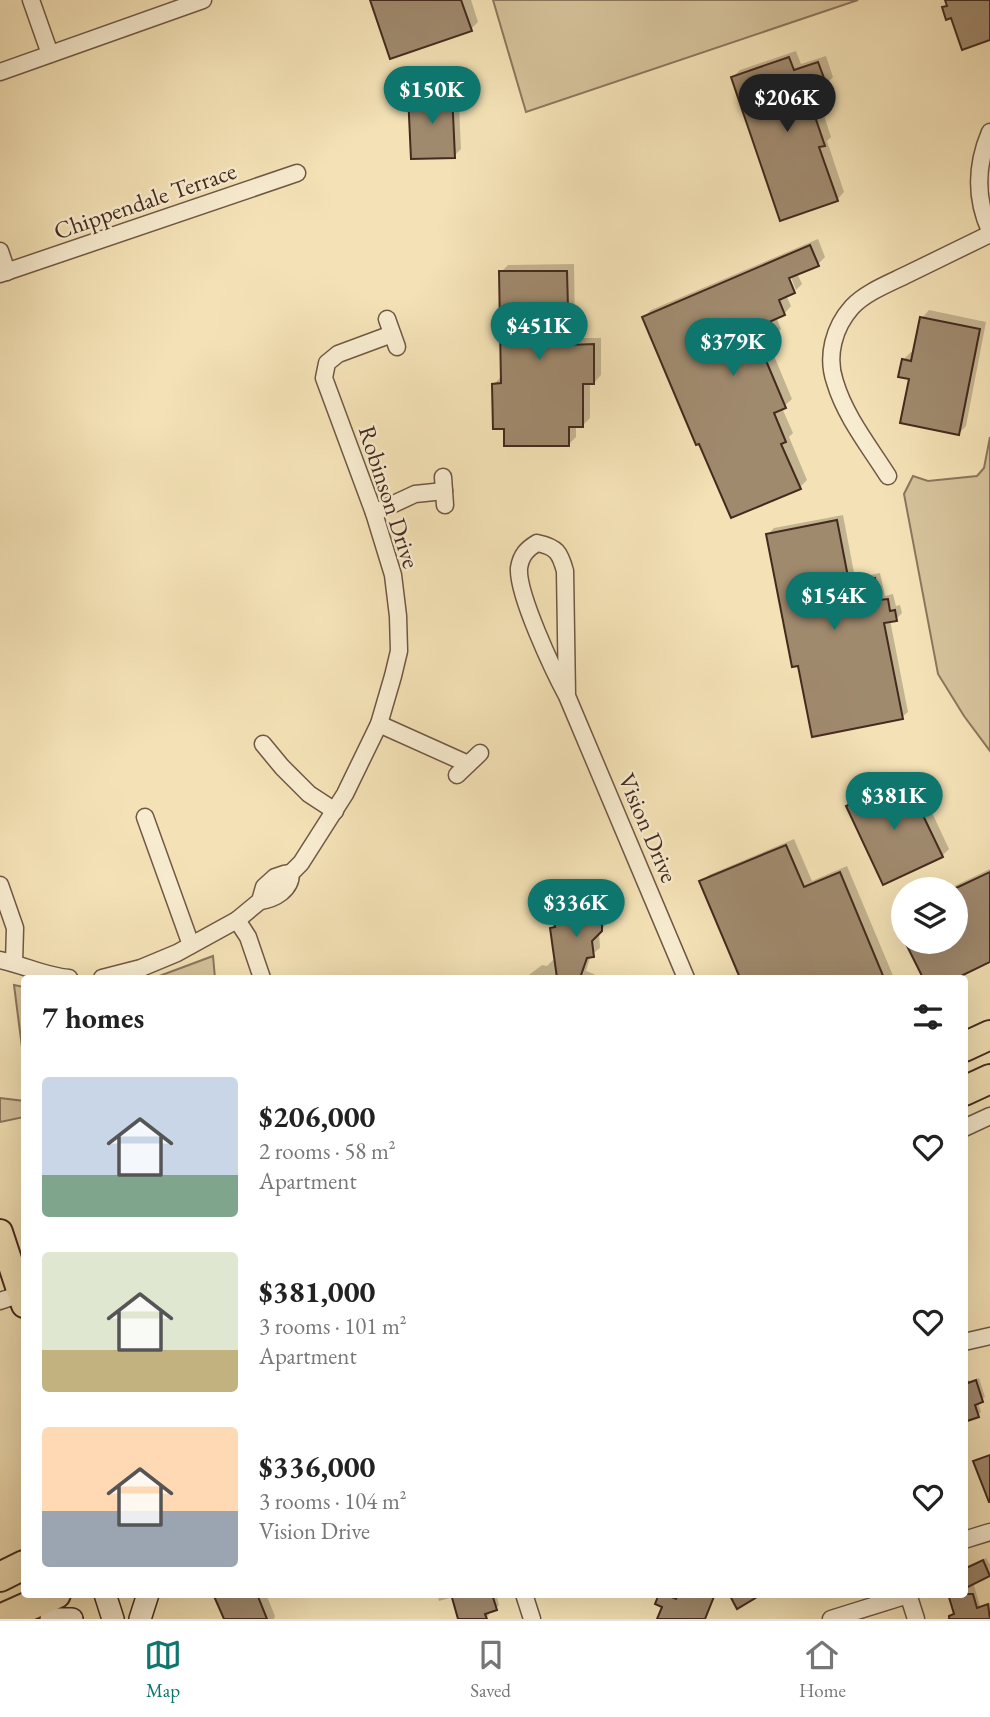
<!DOCTYPE html>
<html lang="en">
<head>
<meta charset="utf-8">
<style>
  body { margin:0; font-family:"EB Garamond",serif; background:#f2f2f2; color:#222; height:100vh; display:flex; flex-direction:column; font-size:26px; white-space:nowrap }
  * { box-sizing:border-box; margin:0 }
  p { font-size:23px; color:#767676 }
  .icon { flex:none; width:38px; height:38px; fill:none; stroke:currentColor; stroke-width:2; stroke-linecap:round; stroke-linejoin:round }
  .map { position:relative; flex:1; overflow:hidden }
  .drawer { position:absolute; left:21px; top:975px; width:947px; height:623px; display:flex; flex-direction:column; background:#fff; border-radius:7px; box-shadow:0 7px 28px #0002 }
  .drawer>* { flex:none }
  .tools { position:absolute; left:891px; top:877px; display:grid; gap:14px }
  .tools a { display:grid; place-items:center; width:77px; height:77px; border-radius:50%; background:#fff; box-shadow:0 7px 28px #0002; font-size:35px }
  .price { position:absolute; translate:-50% -60px; padding:0 16px; border-radius:24px; background:#0f766e; color:#fff; font-size:23px; line-height:46px; filter:drop-shadow(0 2px 4px #0008) }
  .price::after { content:''; position:absolute; left:50%; top:42px; width:21px; height:16px; margin-left:-10px; background:inherit; clip-path:polygon(0 0,100% 0,50% 100%) }
  .price.active { background:#222; color:#fff }
  ul { padding:0; list-style:none }
  li { display:flex; align-items:center; gap:21px; height:175px; padding:0 21px }
  li span { display:grid; place-items:center; flex:none; width:196px; height:140px; border-radius:7px; color:#555 }
  li>.icon { margin-inline-start:auto }
  span .icon { width:84px; height:84px; fill:#fffc; stroke-width:1 }
  li b { font-size:30px }
  h2 { display:flex; justify-content:space-between; align-items:center; height:84px; padding:0 21px; font-size:30px }
  .tabs { display:flex; justify-content:space-around; align-items:center; height:98px; border-top:2px solid #e0e0e0; background:#fff; font-size:19px; color:#767676 }
  .tabs a { display:grid; justify-items:center; gap:4px }
  .tabs .active { color:#0f766e }
  .map>svg:first-child { display:block }
  .green { fill:#d6c39c; stroke:#8d765e; stroke-width:2 }
  .shadow { fill:#0003 }
  .building { fill:#a08a6e; stroke:#442a1f; stroke-width:2 }
  .lines { fill:none; stroke-linecap:round; stroke-linejoin:round }
  .street-casing { stroke:#705845; stroke-width:19 }
  .secondary-casing { stroke:#442a1f; stroke-width:24 }
  .primary-casing { stroke:#442a1f; stroke-width:28 }
  .highway-casing { stroke:#442a1f; stroke-width:32 }
  .street { stroke:#f8ecd0; stroke-width:16 }
  .secondary { stroke:#f8ecd0; stroke-width:21 }
  .primary { stroke:#f4e2b6; stroke-width:24 }
  .highway { stroke:#f4e2b6; stroke-width:28 }
  .labels { text-anchor:middle; stroke-width:5; stroke-linejoin:round; paint-order:stroke }
  .street-label { font-size:24px; fill:#442a1f; stroke:#f8ecd0 }
</style>
</head>
<body>
<div class="map">
<svg width="990" height="1619" viewBox="0 0 990 1619">
  <rect width="100%" height="100%" fill="#f4e2b6"/>
  <filter id="stains"><feTurbulence type="fractalNoise" baseFrequency=".00286" numOctaves="4"/><feColorMatrix values="0 0 0 0 .2 0 0 0 0 .09 0 0 0 0 .02 0 0 0 .5 -.17"/></filter>
  <radialGradient id="worn" r=".72"><stop offset=".6" stop-color="#630" stop-opacity="0"/><stop offset="1" stop-color="#630" stop-opacity=".3"/></radialGradient>
  <g class="green">
    <polygon points="493,0 858,0 526,112"/>
    <polygon points="990,437 990,751 964,716 938,674 904,494 913,476 928,481 977,476 984,468"/>
    <polygon points="213,956 215,978 154,978"/>
    <polygon points="14,985 24,987 24,1063"/>
    <polygon points="0,1098 24,1101 24,1117 0,1122"/>
  </g>
  <g class="shadow">
    <polygon points="372,0 471,0 478,22 471,29"/>
    <polygon points="796,51 801,64 826,56 833,77 826,84 815,88 831,137 827,141 844,192 837,200 733,77 740,70"/>
    <polygon points="458,85 461,149 454,156 410,95 417,87"/>
    <polygon points="818,239 825,257 818,264 797,273 802,284 796,290 788,270 784,271 793,290 795,290 786,295 791,306 784,314 776,317 781,329 774,336 767,339 792,399 782,408 793,433 789,437 807,480 800,487 700,442 644,317 651,310"/>
    <polygon points="574,264 575,338 601,338 601,375 594,383 590,383 590,418 583,425 576,425 576,437 569,444 505,427 494,384 501,377 501,272 508,265"/>
    <polygon points="929,310 986,322 966,426 959,433 911,378 903,360 911,352 915,353 922,318"/>
    <polygon points="843,515 855,578 880,573 885,596 893,594 896,606 900,605 902,613 896,619 890,620 908,712 902,717 799,664 768,534 774,528"/>
    <polygon points="913,772 949,849 942,856 848,807 855,799"/>
    <polygon points="794,839 812,881 847,866 894,978 742,978 702,882 709,875"/>
    <polygon points="990,869 990,961 953,978 924,978 907,942 956,942 956,889 948,889"/>
    <polygon points="588,888 607,896 609,905 608,922 599,932 600,948 591,955 586,971 594,974 596,978 525,978 542,965 547,966 553,960 556,961 552,929 556,925 556,922 563,915 580,913 582,895"/>
    <polygon points="903,910 903,933 896,918"/>
    <polygon points="979,1378 985,1397 978,1402 981,1412 978,1415 964,1383"/>
    <polygon points="986,1558 990,1565 990,1574 973,1582 980,1606 990,1603 990,1619 957,1619 964,1594 964,1569"/>
    <polygon points="215,1594 266,1594 275,1616 274,1619 224,1619"/>
    <polygon points="437,1594 496,1594 499,1605 496,1608 488,1611 489,1615 486,1618 460,1619 453,1597 439,1601"/>
    <polygon points="774,1594 787,1594 775,1598"/>
  </g>
  <g class="building">
    <polygon points="370,0 461,0 472,31 390,59"/>
    <polygon points="945,0 990,0 990,40 962,50 951,18 946,20 942,7 947,6"/>
    <polygon points="789,57 794,70 818,62 827,86 807,93 825,146 819,147 838,201 780,221 731,77"/>
    <polygon points="452,92 455,158 411,159 408,94"/>
    <polygon points="810,245 819,266 789,278 795,293 779,300 785,315 769,322 775,338 759,344 786,408 774,413 786,442 781,444 801,489 731,518 699,444 696,445 642,317"/>
    <polygon points="499,271 567,271 569,345 594,344 594,384 583,384 583,427 569,427 569,446 504,446 504,429 493,429 492,384 501,383"/>
    <polygon points="920,317 980,329 959,435 900,423 909,379 898,377 902,359 911,361"/>
    <polygon points="837,520 849,582 875,578 879,600 888,599 890,611 895,610 897,621 884,623 903,719 812,737 798,666 792,667 766,534"/>
    <polygon points="905,778 943,857 883,885 846,806"/>
    <polygon points="786,845 804,887 840,872 884,978 740,978 699,881"/>
    <polygon points="990,872 990,962 957,978 923,978 905,942 956,942 956,888"/>
    <polygon points="580,894 600,903 602,913 602,931 592,941 594,957 587,958 580,978 557,978 550,928 555,927 554,922 578,918"/>
    <polygon points="964,1380 967,1380 968,1383 976,1380 983,1402 975,1405 979,1417 964,1422"/>
    <polygon points="990,1455 990,1502 989,1502 973,1461"/>
    <polygon points="983,1560 990,1576 964,1589 964,1569"/>
    <polygon points="213,1594 257,1594 267,1619 224,1619"/>
    <polygon points="451,1594 492,1594 497,1610 485,1614 487,1619 458,1619"/>
    <polygon points="659,1594 665,1594 676,1599 678,1594 715,1594 705,1619 657,1619 662,1607 655,1604"/>
    <polygon points="729,1594 762,1594 737,1609"/>
    <polygon points="948,1594 973,1594 977,1608 988,1604 990,1619 949,1619 949,1616 954,1614"/>
  </g>
  <g class="lines">
    <g class="street-casing">
      <g id="street">
        <polyline points="31,0 50,54"/>
        <polyline points="0,72 203,0"/>
        <path d="M990,132C976,165 975,198 990,231"/>
        <polyline points="0,251 7,272"/>
        <polyline points="0,274 297,173"/>
        <polyline points="387,319 397,347"/>
        <path d="M888,476C869,446 845,416 835,382C826,356 834,327 852,307C866,292 890,283 908,274C935,261 963,247 990,234"/>
        <polyline points="443,477 445,505"/>
        <polyline points="374,513 415,494 444,491"/>
        <path d="M567,696L565,571C560,553 557,547 537,543C527,549 521,555 519,568C517,594 554,672 567,696L686,978"/>
        <polyline points="379,724 468,764"/>
        <polyline points="263,744 282,767 309,794 335,811"/>
        <polyline points="457,775 480,753"/>
        <polyline points="145,817 191,945"/>
        <polyline points="0,885 15,928 14,963"/>
        <path d="M260,901C275,899 291,890 291,873L301,863L345,794L379,724L393,676L399,651L398,616L393,575L374,513L324,378L327,363L338,354L392,334"/>
        <polyline points="237,920 248,937 262,978"/>
        <path d="M0,960C24,965 45,976 69,978"/>
        <polyline points="102,978 141,968 177,953 237,920 260,901 264,887 275,877 284,874 291,873"/>
        <polyline points="964,1128 990,1116"/>
        <polyline points="0,1301 21,1294"/>
        <polyline points="964,1342 990,1336"/>
        <polyline points="964,1540 990,1532"/>
        <polyline points="524,1594 532,1619"/>
        <polyline points="908,1594 916,1619"/>
        <polyline points="831,1619 908,1595"/>
      </g>
    </g>
    <g class="secondary-casing">
      <g id="secondary">
        <polyline points="105,1594 113,1619"/>
        <polyline points="51,1619 72,1619"/>
        <polyline points="140,1619 148,1594"/>
      </g>
    </g>
    <g class="primary-casing">
      <polyline id="primary" points="0,1232 24,1305"/>
    </g>
    <g class="highway-casing">
      <g id="highway">
        <polyline points="964,1047 990,1035"/>
        <polyline points="964,1091 990,1079"/>
        <polyline points="0,1577 24,1565"/>
        <polyline points="0,1619 56,1594"/>
      </g>
    </g>
    <use href="#street" class="street"/>
    <use href="#secondary" class="secondary"/>
    <use href="#primary" class="primary"/>
    <use href="#highway" class="highway"/>
  </g>
  <g class="labels">
    <g class="street-label">
      <text transform="translate(145 201) rotate(-19)" y="8">Chippendale Terrace</text>
      <text transform="translate(389 497) rotate(72)" y="8">Robinson Drive</text>
      <text transform="translate(648 828) rotate(67)" y="8">Vision Drive</text>
    </g>
  </g>
  <rect width="100%" height="100%" filter="url(#stains)"/>
  <rect width="100%" height="100%" fill="url(#worn)"/>
</svg>
<div class="tools">
<a><svg class="icon" aria-label="layers" viewBox="0 0 24 24"><path d="M12 4l9 5-9 5-9-5zM3 14l9 5 9-5"/></svg></a>
</div>
<b class="price" style="left:432px;top:126px">$150K</b>
<b class="price active" style="left:787px;top:134px">$206K</b>
<b class="price" style="left:539px;top:362px">$451K</b>
<b class="price" style="left:733px;top:378px">$379K</b>
<b class="price" style="left:834px;top:632px">$154K</b>
<b class="price" style="left:894px;top:832px">$381K</b>
<b class="price" style="left:576px;top:939px">$336K</b>
<section class="drawer">
<h2>7 homes<svg class="icon" aria-label="filters" viewBox="0 0 24 24"><path d="M4 7h16M4 17h16"/><circle cx="9" cy="7" r="2"/><circle cx="15" cy="17" r="2"/></svg></h2>
<ul>
<li><span style="background:linear-gradient(#c9d6e8 70%,#7fa58c 0)"><svg class="icon" aria-label="home" viewBox="0 0 24 24"><path d="M3 11l9-7 9 7M6 9v11h12V9"/></svg></span><div><b>$206,000</b><p>2 rooms · 58 m²</p><p>Apartment</p></div><svg class="icon" aria-label="heart" viewBox="0 0 24 24"><path d="M12 20l-8-8c-3-5 5-10 8-4 3-6 11-1 8 4z"/></svg></li>
<li><span style="background:linear-gradient(#dfe7d0 70%,#c2b280 0)"><svg class="icon" aria-label="home" viewBox="0 0 24 24"><path d="M3 11l9-7 9 7M6 9v11h12V9"/></svg></span><div><b>$381,000</b><p>3 rooms · 101 m²</p><p>Apartment</p></div><svg class="icon" aria-label="heart" viewBox="0 0 24 24"><path d="M12 20l-8-8c-3-5 5-10 8-4 3-6 11-1 8 4z"/></svg></li>
<li><span style="background:linear-gradient(#ffd9b3 60%,#9aa5b1 0)"><svg class="icon" aria-label="home" viewBox="0 0 24 24"><path d="M3 11l9-7 9 7M6 9v11h12V9"/></svg></span><div><b>$336,000</b><p>3 rooms · 104 m²</p><p>Vision Drive</p></div><svg class="icon" aria-label="heart" viewBox="0 0 24 24"><path d="M12 20l-8-8c-3-5 5-10 8-4 3-6 11-1 8 4z"/></svg></li>
</ul>
</section>
</div>
<nav class="tabs">
<a class="active"><svg class="icon" aria-label="map" viewBox="0 0 24 24"><path d="M3 6l6-2 6 2 6-2v14l-6 2-6-2-6 2zM9 4v14M15 6v14"/></svg>Map</a>
<a><svg class="icon" aria-label="saved" viewBox="0 0 24 24"><path d="M7 4h10v16l-5-4-5 4z"/></svg>Saved</a>
<a><svg class="icon" aria-label="home" viewBox="0 0 24 24"><path d="M3 11l9-7 9 7M6 9v11h12V9"/></svg>Home</a>
</nav>
</body>
</html>
